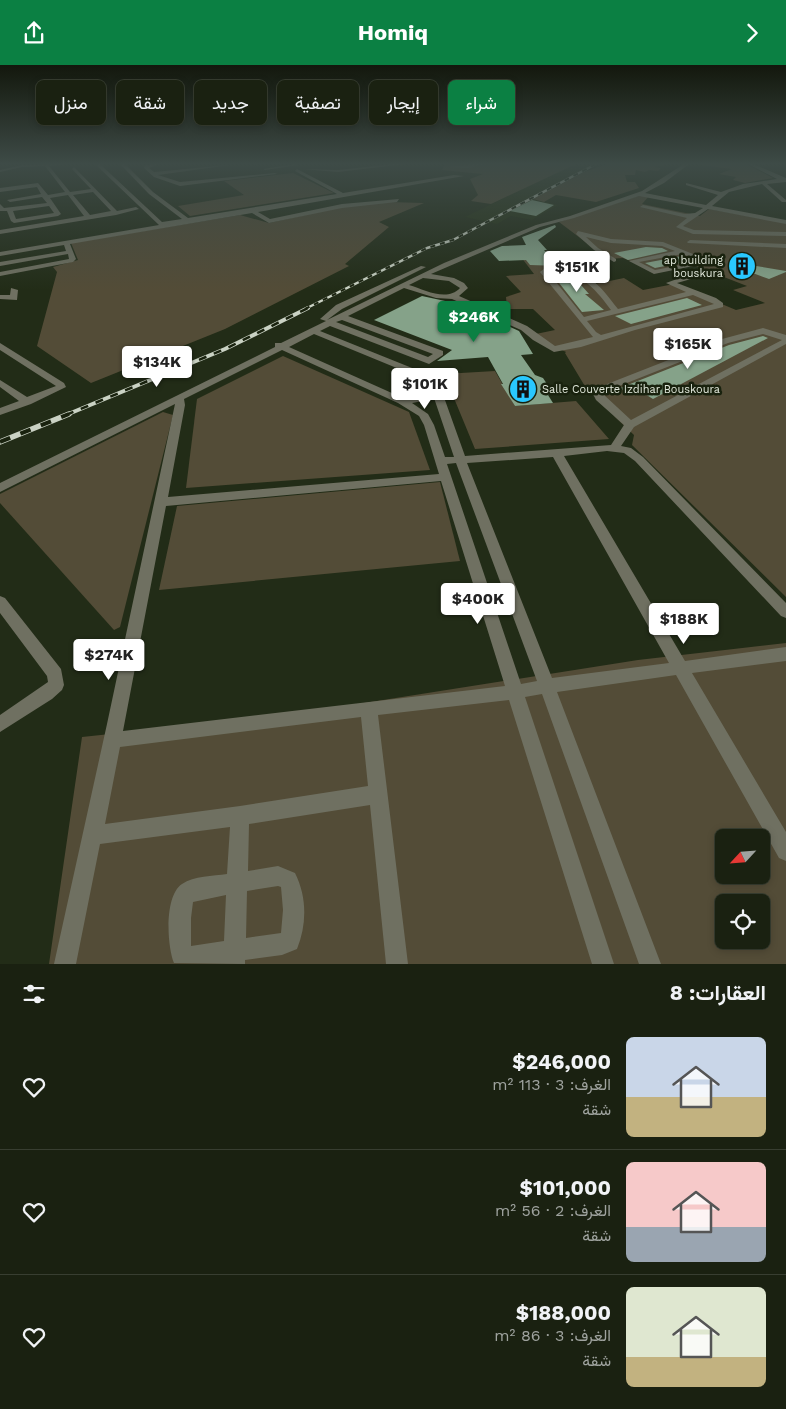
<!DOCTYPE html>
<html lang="ar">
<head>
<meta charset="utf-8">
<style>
  body { margin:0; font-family:"Work Sans",Vazirmatn,sans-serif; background:#23291a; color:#f1f3f6; direction:rtl; height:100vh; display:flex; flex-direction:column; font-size:19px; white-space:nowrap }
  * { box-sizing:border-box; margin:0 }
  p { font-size:16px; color:#9fa39f }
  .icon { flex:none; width:28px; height:28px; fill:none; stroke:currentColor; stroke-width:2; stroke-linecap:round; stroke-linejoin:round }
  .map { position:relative; height:899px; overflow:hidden; direction:ltr }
  .sheet { display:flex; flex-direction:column; background:#1a2111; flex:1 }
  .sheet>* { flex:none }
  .guide { position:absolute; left:15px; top:15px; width:500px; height:45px; direction:rtl; display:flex; gap:10px }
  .needle { width:32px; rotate:244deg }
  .tools { position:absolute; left:715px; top:764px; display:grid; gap:10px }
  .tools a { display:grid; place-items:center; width:55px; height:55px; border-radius:8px; background:#1a2111; box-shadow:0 2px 8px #0003,0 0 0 1px #383e31; font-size:25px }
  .price { position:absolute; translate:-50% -42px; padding:0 11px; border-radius:5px; background:#fff; color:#222; font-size:16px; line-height:32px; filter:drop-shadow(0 1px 2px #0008) }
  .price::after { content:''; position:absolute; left:50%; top:30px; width:15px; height:11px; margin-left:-8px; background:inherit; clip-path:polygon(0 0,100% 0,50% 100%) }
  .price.active { background:#0b8043; color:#fff }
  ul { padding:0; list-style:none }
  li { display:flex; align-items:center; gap:15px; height:125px; padding:0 20px }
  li+li { border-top:1px solid #383e31 }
  li span { display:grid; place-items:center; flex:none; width:140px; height:100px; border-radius:8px; color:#555 }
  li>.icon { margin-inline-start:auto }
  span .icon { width:60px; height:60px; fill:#fffc; stroke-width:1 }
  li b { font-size:21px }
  h2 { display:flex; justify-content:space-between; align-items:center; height:60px; padding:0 20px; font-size:21px }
  .pill { padding:0 18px; border-radius:8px; background:#1a2111; box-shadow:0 2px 8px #0003,0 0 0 1px #383e31; font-size:18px; line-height:45px }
  .pill.active { background:#0b8043; color:#fff }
  header { display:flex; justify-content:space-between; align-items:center; height:65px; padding:0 20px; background:#0b8043; color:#fff; font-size:22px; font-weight:700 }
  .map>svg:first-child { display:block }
  .built { fill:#263317 }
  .green { fill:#534c37; fill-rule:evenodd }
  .building { fill:#85a289 }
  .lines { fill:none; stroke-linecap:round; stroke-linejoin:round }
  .minor { fill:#6f7061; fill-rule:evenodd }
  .rail-far2-casing { stroke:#cad2c4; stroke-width:2.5 }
  .rail-far1-casing { stroke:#cad2c4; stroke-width:4 }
  .rail-casing { stroke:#cad2c4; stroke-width:5.5 }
  .rail-far2 { stroke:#19220e; stroke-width:2; stroke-dasharray:5; stroke-linecap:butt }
  .rail-far1 { stroke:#19220e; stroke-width:2.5; stroke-dasharray:8; stroke-linecap:butt }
  .rail { stroke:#19220e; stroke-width:4; stroke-dasharray:11; stroke-linecap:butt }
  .labels { text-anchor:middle; stroke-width:5; stroke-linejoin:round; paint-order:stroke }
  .far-poi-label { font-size:11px; fill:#e0e7da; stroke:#19220e; text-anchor:end }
</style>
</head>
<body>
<header><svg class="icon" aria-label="forward" viewBox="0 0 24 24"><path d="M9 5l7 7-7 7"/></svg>Homiq<svg class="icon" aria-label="share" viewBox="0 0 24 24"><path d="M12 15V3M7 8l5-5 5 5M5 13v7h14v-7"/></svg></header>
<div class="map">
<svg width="786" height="899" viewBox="0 0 786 899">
  <rect width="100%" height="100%" fill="#222c17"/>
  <polygon class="built" points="574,99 595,101 534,134 558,140 532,155 511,151 497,159 465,152"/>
  <g class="green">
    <polygon points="445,99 576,99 491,139 471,136 478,130 470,114 483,109 442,105"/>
    <polygon points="607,99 668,99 654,102 661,103 658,106 649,105 645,107 636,105 635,110 625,110 627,117 635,117 639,123 596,137 556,130 544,137 533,134 584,107"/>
    <polygon points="694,99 746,99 773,113 745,118 733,115 736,112 719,109 732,104"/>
    <polygon points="293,108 334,128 190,151 178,141 244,130 224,116"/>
    <polygon points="641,130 649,131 642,139 700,151 709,144 786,158 786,532 632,380 634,370 615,352 595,320 586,323 565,288 566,287 531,270 555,265 533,244 507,244 506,232 521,227 506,211 534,209 521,192 563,189 595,219 624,213 643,225 674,219 736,245 765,238 733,225 747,221 693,200 657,207 623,193 608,194 559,157"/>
    <polygon points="389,137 424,138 379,157 389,162 345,199 349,201 225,264 91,318 37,281 57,207 53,202 78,195 71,178 240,150 269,158 342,142"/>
    <polygon points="283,291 409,347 430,405 186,423 197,334"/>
    <polygon points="495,306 515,341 576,336 609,374 475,384 444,309"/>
    <polygon points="163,347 173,350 120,562 114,565 0,438 0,429"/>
    <polygon points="440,417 460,496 159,525 177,441"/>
    <path d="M786,578V899H49L82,672L288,650L638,595ZM724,772H761V810H724ZM724,838H761V875H724Z"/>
  </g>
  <g class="building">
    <polygon points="532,135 554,140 536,151 510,146"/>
    <polygon points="555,160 556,162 538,175 547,185 544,185 561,201 530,200 526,195 499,196 490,186 502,181 526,180 522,172"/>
    <polygon points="646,182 662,183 668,186 628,195 614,188"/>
    <polygon points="682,191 695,195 655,203 645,198"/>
    <polygon points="744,199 786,206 786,207 769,214 742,204"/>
    <polygon points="558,208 574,212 589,229 585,229 604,245 582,247 552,209"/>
    <polygon points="422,231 459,239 519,266 533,289 521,290 535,310 543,313 553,328 548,330 553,338 515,341 501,319 503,319 488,292 437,296 452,285 374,255"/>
    <polygon points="687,233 702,240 631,259 615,251"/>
    <polygon points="763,271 768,273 653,334 637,324 628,329 620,323 729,280"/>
  </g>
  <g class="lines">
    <g class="minor">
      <path d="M68,99L49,101L70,127L91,124L72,104L74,102L117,146L136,142L139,144L116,150L0,169V165L84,151L68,130L50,133L61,149L58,151L14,158L11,156L7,146H0V139L4,143L47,138L42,132L10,137L7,135L41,129L37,122L0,127V123L38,118L48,130L65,127L45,101L22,102L0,107V105L22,100ZM93,127L111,146L90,150L73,130ZM49,141L54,148L16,154L13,146Z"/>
      <polygon points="95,99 100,99 162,157 182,154 149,129 120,99 125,99 153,127 188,153 337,129 295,106 297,104 343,128 454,110 464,111 258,147 270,154 342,139 399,134 397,137 342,143 269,158 252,148 70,179 76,194 73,197 0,211 0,207 69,194 68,189 0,201 0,197 66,186 64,180 0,191 0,187 159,160"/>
      <polygon points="158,99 149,103 154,107 237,99 158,110 180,117 275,108 277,109 180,121 154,112 144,103 145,100"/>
      <polygon points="295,99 299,100 265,105 263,104"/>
      <polygon points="392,99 406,99 338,107 302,104 338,105"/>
      <polygon points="476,99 484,99 468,103 448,102"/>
      <path d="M684,99H689L664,118L645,128L706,140L718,130L686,120V118L721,127L743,119L777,114L748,99H753L786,113V117L767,119L786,135V137H782L762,119L729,127L712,141L786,155V159L708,144L683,161L694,165L786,167V171L693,169L676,162L687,153L640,142L643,140L685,149L695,148L703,143L639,131L574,153L540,162L431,209L454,213L464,218L468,223L459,231L527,261L555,281L593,272L540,207L545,203C583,200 597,216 618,244L686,227L666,218L688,210H691V214L677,218L716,233L723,238V242L635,265L581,282L554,287L533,275L521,265L452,234L436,233L404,223L348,251L443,286V290L429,299L330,261L320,266L427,309L441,324L465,391L611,380L624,360L596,335L593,329L597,323L722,274L763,263L786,270V279L634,362L621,381L631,383L643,392L786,538V553L781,551L635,396L624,388L607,386L564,391L685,596L786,582V596L692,608L786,767V796L779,793L676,610L557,627L661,899H639L542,629L525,632L614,899H592L509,635L378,650L408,899H386L370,740L249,759L248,806L278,801L295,808C307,832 307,859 297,884L282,890L245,895V899L174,898C167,881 164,831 182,819C194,811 213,811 227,809L230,762L100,779L76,899H54L107,659L175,339L0,427V418L275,282V278H281L326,256L320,254L336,240L421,201L426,202L342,244L327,255L444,198L536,160L570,151L642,126ZM558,206C583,209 597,226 611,245L584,252L548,207ZM423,213L449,216L460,223C447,237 425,225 409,220ZM693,230L714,239L601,270L596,267L587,256ZM342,255L433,289L428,292L336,257ZM314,269L421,313L430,323L416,331L403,333L289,282ZM763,269L782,275L631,355L603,329L604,327L728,278ZM282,285L398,338L419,351L424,360L439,409L168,432L185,340L184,334ZM433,330L454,392H445L434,360L428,349L412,338L423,336ZM553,392L669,598L552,613L467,398ZM456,398L537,616L521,619L447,399ZM441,416L505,621L123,666L166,441ZM361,652L368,721L240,741L105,759L120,682ZM278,821L281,822L283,845L281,868L246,873L247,826ZM226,830L224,876L191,881V853L193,837Z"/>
      <path d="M578,166L611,174L663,177L713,197L654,209L629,196L675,186L662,181L611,178L586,172L598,183L616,194V196L614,197L594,185L576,169ZM682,189L702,196L655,205L639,197Z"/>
      <polygon points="690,175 786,179 786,183 688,178 687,177"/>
      <polygon points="11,223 18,225 17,235 0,234 0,230 10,230"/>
      <polygon points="0,278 64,318 66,322 31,339 0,350 0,343 19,336 0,322 0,315 27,332 56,321 0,285"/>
      <polygon points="0,531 5,533 61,604 64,620 62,625 52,634 0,667 0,650 48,617 47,611 0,548"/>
    </g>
    <g class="rail-far2-casing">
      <polyline id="rail-far2" points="305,244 427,183 453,175 596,99"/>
    </g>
    <g class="rail-far1-casing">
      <polyline id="rail-far1" points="66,350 225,284 308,243"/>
    </g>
    <g class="rail-casing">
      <polyline id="rail" points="0,377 69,349"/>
    </g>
    <use href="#rail-far2" class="rail-far2"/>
    <use href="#rail-far1" class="rail-far1"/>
    <use href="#rail" class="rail"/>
  </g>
  <linearGradient id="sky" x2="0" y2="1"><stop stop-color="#13180d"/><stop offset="0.44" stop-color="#3e4b47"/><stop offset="1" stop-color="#3e4b47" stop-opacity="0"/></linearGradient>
  <rect width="786" height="225" fill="url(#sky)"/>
  <defs>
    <g id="building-disc" transform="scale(1.4375)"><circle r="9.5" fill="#29c8ff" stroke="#19220e"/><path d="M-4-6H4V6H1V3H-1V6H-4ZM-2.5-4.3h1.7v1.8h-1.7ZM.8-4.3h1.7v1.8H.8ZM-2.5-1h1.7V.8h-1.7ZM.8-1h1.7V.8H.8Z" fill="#111"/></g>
  </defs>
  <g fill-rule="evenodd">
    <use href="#building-disc" x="742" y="201"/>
    <use href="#building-disc" x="523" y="324"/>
  </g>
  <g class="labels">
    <g class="far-poi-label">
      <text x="723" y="199">ap building<tspan x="723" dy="13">bouskura</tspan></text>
      <text x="542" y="328" text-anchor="start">Salle Couverte Izdihar Bouskoura</text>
    </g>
  </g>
</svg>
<div class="tools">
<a><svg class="needle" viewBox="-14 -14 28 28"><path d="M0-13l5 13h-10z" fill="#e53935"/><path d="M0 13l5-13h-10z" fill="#9fa39f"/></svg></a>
<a><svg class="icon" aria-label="locate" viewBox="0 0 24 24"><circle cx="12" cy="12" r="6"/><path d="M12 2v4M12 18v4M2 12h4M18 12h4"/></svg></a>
</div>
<b class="price" style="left:577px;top:228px">$151K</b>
<b class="price active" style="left:474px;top:278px">$246K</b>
<b class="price" style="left:688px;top:305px">$165K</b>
<b class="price" style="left:157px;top:323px">$134K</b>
<b class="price" style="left:425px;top:345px">$101K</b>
<b class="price" style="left:478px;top:560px">$400K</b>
<b class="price" style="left:684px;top:580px">$188K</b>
<b class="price" style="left:109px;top:616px">$274K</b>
<div class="guide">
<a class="pill active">شراء</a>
<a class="pill">إيجار</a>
<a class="pill">تصفية</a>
<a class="pill">جديد</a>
<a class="pill">شقة</a>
<a class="pill">منزل</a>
</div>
</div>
<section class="sheet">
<h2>العقارات: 8<svg class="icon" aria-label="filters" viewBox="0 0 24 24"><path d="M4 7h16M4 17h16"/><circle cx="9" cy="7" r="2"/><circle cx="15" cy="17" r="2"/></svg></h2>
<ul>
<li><span style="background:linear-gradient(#c9d6e8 60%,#c2b280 0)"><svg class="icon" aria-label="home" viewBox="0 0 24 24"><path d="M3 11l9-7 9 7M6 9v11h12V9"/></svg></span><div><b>$246,000</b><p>الغرف: 3 · 113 m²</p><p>شقة</p></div><svg class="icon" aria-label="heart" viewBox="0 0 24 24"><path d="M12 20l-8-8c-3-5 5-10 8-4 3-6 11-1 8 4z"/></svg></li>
<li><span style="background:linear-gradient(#f6c9c9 65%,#9aa5b1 0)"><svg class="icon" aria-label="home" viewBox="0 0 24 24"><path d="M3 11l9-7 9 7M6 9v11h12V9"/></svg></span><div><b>$101,000</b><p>الغرف: 2 · 56 m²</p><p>شقة</p></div><svg class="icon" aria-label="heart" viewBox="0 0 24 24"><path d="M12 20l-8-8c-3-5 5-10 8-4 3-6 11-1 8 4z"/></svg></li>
<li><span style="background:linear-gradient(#dfe7d0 70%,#c2b280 0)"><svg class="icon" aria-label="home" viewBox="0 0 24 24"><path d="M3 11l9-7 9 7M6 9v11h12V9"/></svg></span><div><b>$188,000</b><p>الغرف: 3 · 86 m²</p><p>شقة</p></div><svg class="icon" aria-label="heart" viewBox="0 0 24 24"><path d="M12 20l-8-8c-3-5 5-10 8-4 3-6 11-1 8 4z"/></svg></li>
</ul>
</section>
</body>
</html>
